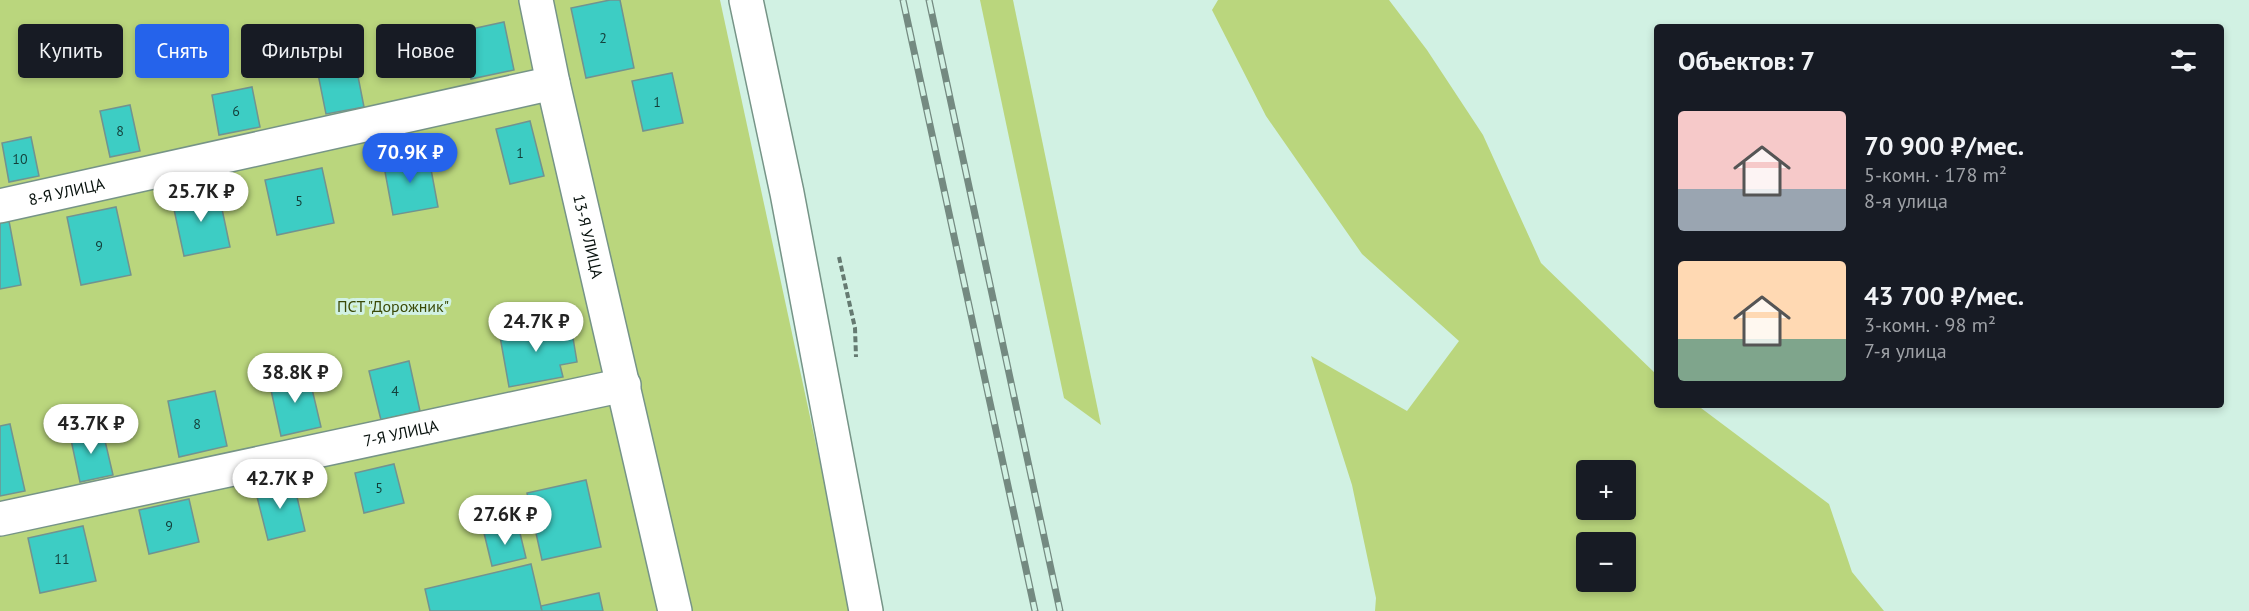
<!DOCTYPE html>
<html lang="ru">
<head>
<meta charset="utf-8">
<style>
  body { margin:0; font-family:"PT Sans",sans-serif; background:#242831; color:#f1f3f6; height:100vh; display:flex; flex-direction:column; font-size:22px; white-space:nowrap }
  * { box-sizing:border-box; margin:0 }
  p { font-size:20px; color:#9ea1a6 }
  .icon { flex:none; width:33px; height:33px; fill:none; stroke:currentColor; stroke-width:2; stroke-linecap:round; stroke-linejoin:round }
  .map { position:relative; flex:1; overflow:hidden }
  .side { position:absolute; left:1654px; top:24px; width:570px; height:384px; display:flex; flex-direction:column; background:#171b24; border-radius:6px; box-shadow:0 3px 9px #0003 }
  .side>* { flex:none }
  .banner { position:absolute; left:18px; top:24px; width:570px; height:54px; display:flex; gap:12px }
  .controls { position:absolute; left:1576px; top:460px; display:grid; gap:12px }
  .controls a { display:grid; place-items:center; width:60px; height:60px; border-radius:6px; background:#171b24; box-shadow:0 3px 9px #0003; font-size:30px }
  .price { position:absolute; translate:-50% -51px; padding:0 14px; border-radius:21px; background:#fff; color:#222; font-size:20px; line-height:39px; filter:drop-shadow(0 2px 3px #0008) }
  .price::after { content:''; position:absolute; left:50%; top:36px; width:18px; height:14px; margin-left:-9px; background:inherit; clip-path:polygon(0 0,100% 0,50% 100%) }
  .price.on { background:#2563eb; color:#fff }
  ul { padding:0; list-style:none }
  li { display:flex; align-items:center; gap:18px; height:150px; padding:0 24px }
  li span { display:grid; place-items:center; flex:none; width:168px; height:120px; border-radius:6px; color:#555 }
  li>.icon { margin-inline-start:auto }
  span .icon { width:72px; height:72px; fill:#fffc; stroke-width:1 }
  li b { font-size:26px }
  h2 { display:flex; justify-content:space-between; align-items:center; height:72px; padding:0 24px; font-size:26px }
  .tag { padding:0 21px; border-radius:6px; background:#171b24; box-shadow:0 3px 9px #0003; font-size:21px; line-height:54px }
  .tag.on { background:#2563eb; color:#fff }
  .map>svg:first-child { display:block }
  .green { fill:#bad67d; fill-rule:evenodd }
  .building { fill:#3dcdc4; stroke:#719390; stroke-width:1.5 }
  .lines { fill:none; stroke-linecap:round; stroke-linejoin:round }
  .minor-casing { stroke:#769487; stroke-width:36 }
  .path { stroke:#657a71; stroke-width:4; stroke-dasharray:6 3; stroke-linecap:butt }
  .minor { stroke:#fff; stroke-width:33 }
  .rail-casing { stroke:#748a81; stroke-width:7 }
  .rail { stroke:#d1f1e3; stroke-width:4.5; stroke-dasharray:14; stroke-linecap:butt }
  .labels { text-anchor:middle; stroke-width:6; stroke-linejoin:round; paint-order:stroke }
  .number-label { font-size:14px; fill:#133e39 }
  .street-label { font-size:16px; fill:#050f0b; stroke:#d1f1e3 }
  .park-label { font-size:16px; fill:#3a4a07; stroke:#d1f1e3 }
</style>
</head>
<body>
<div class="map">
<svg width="2249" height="611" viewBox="0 0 2249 611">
  <rect width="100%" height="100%" fill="#d1f1e3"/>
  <g class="green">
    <polygon points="0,0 720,0 852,611 0,611"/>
    <polygon points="980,0 1013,0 1101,425 1064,398"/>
    <path d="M1218,0H1389L1427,50L1483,135L1541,263L1657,375L1658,405H1697L1829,504L1852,572L1884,611H1375L1376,598L1352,485L1311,356L1407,411L1459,341L1362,254L1266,116L1212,10ZM1587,471H1626V510H1587ZM1587,543H1626V582H1587Z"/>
  </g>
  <g class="building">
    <polygon points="610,0 620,0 634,68 586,78 571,8"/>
    <polygon points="504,22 514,70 471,79 462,31"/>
    <polygon points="354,56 364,107 326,114 316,64"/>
    <polygon points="672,73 683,123 643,131 632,81"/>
    <polygon points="252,87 260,127 219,135 212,95"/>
    <polygon points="130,105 140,151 110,157 100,111"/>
    <polygon points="530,121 544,176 510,184 496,129"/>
    <polygon points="31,137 39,176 9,182 2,143"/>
    <polygon points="428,153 438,207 393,215 383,161"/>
    <polygon points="322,168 334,223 277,235 265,180"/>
    <polygon points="218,190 230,247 184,256 172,200"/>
    <polygon points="116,207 131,275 81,285 67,217"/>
    <polygon points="9,221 21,285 0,289 0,222"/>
    <polygon points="553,322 555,335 572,332 577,362 560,365 563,377 509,387 499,331"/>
    <polygon points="409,361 420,411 381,420 369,371"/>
    <polygon points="308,372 321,427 281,436 269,381"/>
    <polygon points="215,391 227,446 179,457 168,401"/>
    <polygon points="10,424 25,491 0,496 0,426"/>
    <polygon points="102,428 113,475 80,482 70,435"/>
    <polygon points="394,464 404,503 364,513 355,473"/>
    <polygon points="293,480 305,531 268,540 255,489"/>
    <polygon points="586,480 601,547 542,560 527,493"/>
    <polygon points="189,499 199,542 149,554 139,510"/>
    <polygon points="518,525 526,558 492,566 484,533"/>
    <polygon points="83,526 96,581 40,593 28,538"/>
    <polygon points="531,564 542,611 430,611 425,589"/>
    <polygon points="599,593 603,611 542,611 541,606"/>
  </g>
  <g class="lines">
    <g class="minor-casing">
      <g id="minor">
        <path id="s1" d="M536,0L553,83L675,611"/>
        <polyline points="746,0 787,193 866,611"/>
        <path id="s2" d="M0,206L553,83"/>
        <path id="s3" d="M0,519L624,385"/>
      </g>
    </g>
    <polyline class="path" points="839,257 855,328 856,357"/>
    <use href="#minor" class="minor"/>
    <g class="rail-casing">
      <g id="rail">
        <polyline points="903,0 1035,611"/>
        <polyline points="929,0 1060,611"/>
      </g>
    </g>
    <use href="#rail" class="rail"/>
  </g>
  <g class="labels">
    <g class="number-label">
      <text x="603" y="43">2</text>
      <text x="657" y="107">1</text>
      <text x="236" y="116">6</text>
      <text x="120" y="136">8</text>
      <text x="520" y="158">1</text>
      <text x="20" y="164">10</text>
      <text x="299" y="206">5</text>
      <text x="99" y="251">9</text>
      <text x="395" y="396">4</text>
      <text x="197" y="429">8</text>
      <text x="379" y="493">5</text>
      <text x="169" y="531">9</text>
      <text x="62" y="564">11</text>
    </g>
    <g class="street-label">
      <text dy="6" stroke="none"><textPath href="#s2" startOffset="68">8-Я УЛИЦА</textPath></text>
      <text dy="6" stroke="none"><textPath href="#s1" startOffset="242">13-Я УЛИЦА</textPath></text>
      <text dy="6" stroke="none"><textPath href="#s3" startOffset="410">7-Я УЛИЦА</textPath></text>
    </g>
    <g class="park-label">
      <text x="393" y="312">ПСТ "Дорожник"</text>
    </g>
  </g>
</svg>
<div class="controls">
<a>+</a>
<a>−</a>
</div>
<b class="price on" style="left:410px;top:184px">70.9K ₽</b>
<b class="price" style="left:201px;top:223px">25.7K ₽</b>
<b class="price" style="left:536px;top:353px">24.7K ₽</b>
<b class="price" style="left:295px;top:404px">38.8K ₽</b>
<b class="price" style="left:91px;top:455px">43.7K ₽</b>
<b class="price" style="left:280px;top:510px">42.7K ₽</b>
<b class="price" style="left:505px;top:546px">27.6K ₽</b>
<div class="banner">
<a class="tag">Купить</a>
<a class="tag on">Снять</a>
<a class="tag">Фильтры</a>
<a class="tag">Новое</a>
</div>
<section class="side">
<h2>Объектов: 7<svg class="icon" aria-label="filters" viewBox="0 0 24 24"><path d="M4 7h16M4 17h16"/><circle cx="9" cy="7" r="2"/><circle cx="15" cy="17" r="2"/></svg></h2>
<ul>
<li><span style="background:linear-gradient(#f6c9c9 65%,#9aa5b1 0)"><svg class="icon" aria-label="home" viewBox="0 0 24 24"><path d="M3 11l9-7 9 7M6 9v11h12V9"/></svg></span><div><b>70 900 ₽/мес.</b><p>5-комн. · 178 m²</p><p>8-я улица</p></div></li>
<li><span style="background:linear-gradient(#ffd9b3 65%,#7fa58c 0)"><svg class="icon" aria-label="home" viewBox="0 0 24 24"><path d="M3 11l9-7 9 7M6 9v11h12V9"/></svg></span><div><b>43 700 ₽/мес.</b><p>3-комн. · 98 m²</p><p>7-я улица</p></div></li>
</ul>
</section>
</div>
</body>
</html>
